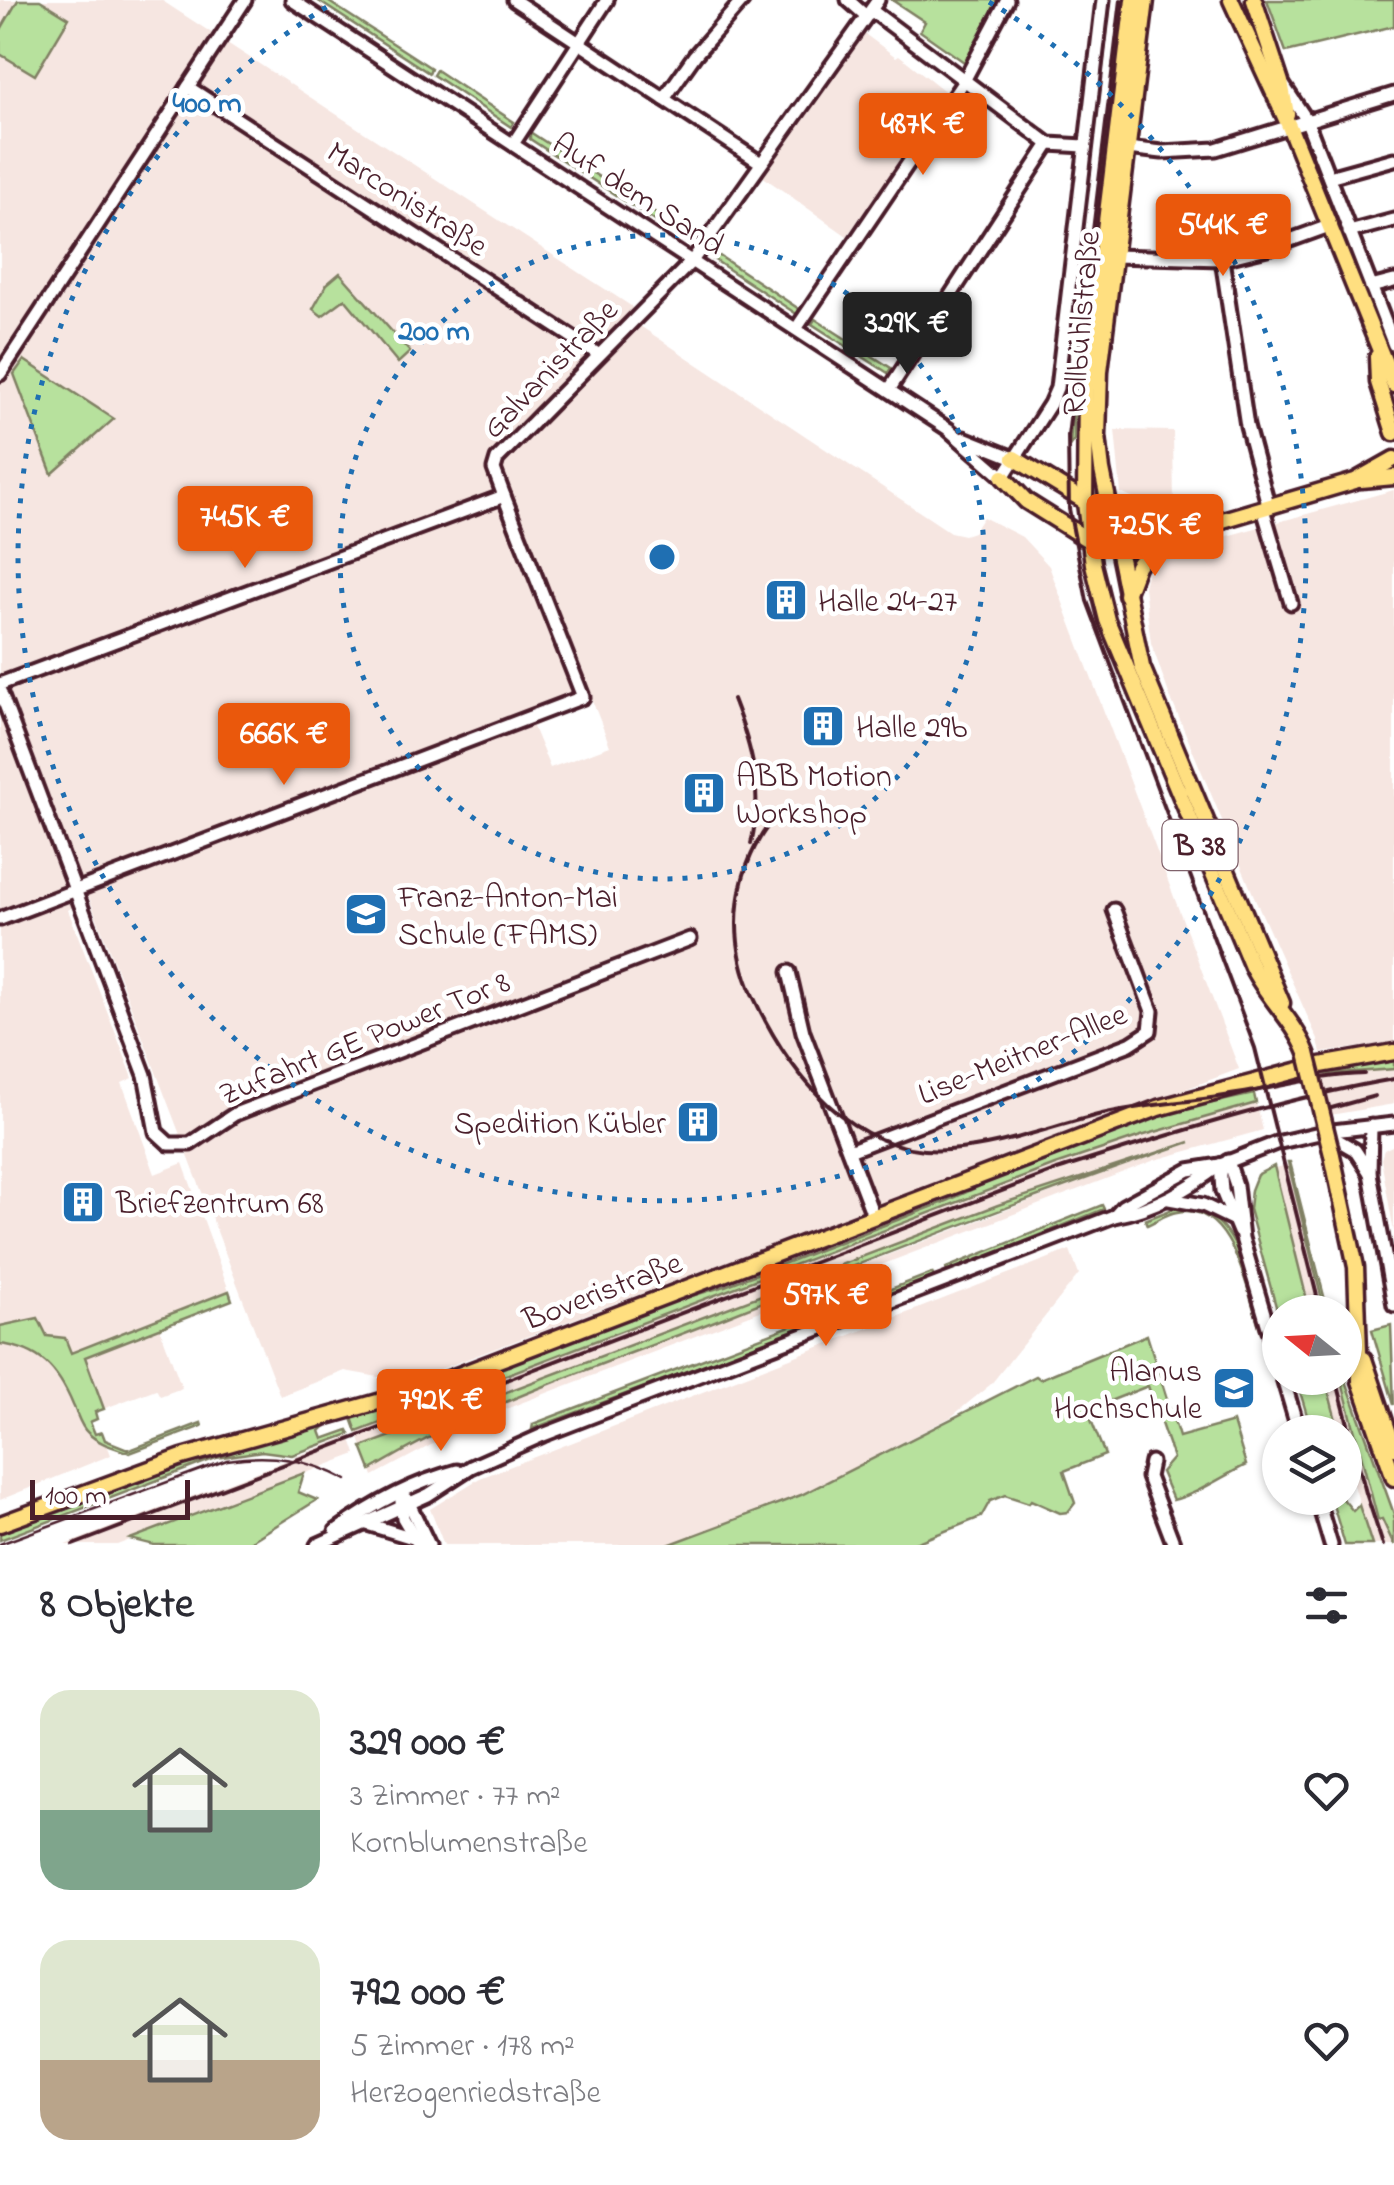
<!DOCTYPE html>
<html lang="de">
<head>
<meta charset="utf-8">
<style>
  body { margin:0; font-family:"Indie Flower",sans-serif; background:#f7f7f7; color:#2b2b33; height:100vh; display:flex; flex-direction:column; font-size:38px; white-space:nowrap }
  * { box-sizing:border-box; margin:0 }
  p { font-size:32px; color:#7c7c81 }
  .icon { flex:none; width:55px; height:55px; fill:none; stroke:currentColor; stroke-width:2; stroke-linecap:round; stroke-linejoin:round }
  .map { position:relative; height:1545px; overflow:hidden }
  .details { display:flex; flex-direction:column; background:#fff; flex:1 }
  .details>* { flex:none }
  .needle { width:65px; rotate:288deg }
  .tools { position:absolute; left:1262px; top:1295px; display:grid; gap:20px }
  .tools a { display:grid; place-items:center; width:100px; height:100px; border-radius:50%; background:#fff; box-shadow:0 2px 8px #0004; font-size:50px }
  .scale { position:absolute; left:30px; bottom:25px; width:160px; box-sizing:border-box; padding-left:10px; border:5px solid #4a1f2b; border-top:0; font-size:28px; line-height:35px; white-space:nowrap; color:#4a1f2b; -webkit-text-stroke:8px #fff; paint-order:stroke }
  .price { position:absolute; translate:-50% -85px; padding:0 22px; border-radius:10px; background:#ea580c; color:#fff; font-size:32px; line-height:65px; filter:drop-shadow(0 2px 5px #0008) }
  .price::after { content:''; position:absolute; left:50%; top:60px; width:30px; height:22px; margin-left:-15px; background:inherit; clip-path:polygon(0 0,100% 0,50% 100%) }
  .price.active { background:#222; color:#fff }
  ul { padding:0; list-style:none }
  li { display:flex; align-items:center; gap:30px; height:250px; padding:0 40px }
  li span { display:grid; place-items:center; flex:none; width:280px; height:200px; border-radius:30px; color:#555 }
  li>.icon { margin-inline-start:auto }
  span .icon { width:120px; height:120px; fill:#fffc; stroke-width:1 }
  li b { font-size:42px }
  h2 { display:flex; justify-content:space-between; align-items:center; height:120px; padding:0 40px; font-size:42px }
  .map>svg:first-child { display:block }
  .built { fill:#f6e6e1; fill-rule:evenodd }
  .green { fill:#b7e19d; stroke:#808064; stroke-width:2.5 }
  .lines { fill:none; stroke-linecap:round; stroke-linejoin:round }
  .minor-casing { stroke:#4a1f2b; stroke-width:19 }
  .major-casing { stroke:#4a1f2b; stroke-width:21 }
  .minor { stroke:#fff; stroke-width:11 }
  .major { stroke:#ffdf80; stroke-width:14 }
  .tram { stroke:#4a1f2b; stroke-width:2.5 }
  .rail { stroke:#4a1f2b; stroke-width:4 }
  .major-bridge-casing { stroke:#4a1f2b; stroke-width:21; stroke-linecap:butt }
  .major-bridge { stroke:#ffdf80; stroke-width:14 }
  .ring { fill:none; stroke:#1f6fb2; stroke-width:5; stroke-dasharray:5 10 }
  .labels { text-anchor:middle; stroke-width:9; stroke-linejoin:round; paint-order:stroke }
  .shield { fill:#fff; stroke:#80626b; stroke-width:2.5 }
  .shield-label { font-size:30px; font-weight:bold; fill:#4a1f2b }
  .street-label { font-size:32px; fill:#4a1f2b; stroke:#fff }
  .poi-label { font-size:32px; fill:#4a1f2b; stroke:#fff; text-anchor:start }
  .centre { fill:#1f6fb2; stroke:#fff; stroke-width:5 }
  .ring-label { font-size:30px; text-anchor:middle; font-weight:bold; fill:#1f6fb2; stroke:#fff; stroke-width:9; stroke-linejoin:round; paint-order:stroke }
</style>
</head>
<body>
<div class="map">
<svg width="1394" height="1545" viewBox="0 0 1394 1545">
  <rect width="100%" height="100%" fill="#fff"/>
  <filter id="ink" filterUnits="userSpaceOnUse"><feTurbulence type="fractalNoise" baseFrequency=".01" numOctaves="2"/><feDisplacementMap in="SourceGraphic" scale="20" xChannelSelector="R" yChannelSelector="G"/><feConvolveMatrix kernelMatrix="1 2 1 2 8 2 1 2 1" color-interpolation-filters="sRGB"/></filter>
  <g filter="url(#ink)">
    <g class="built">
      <path d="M0,0H161L631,306L637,324L950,532L964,535L973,532L983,517L1022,537L1049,566L1239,1069L406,1382L345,1371L280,1396L89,897L68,910L133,1078L122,1083L155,1174L183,1163L232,1299L159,1326L182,1388L160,1396L156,1389L95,1412L97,1419L90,1423L95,1434L102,1431L111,1455L0,1500ZM592,700L610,746L550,768L533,727Z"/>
      <polygon points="862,32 896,57 899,55 947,93 847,236 762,176"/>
      <polygon points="1115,430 1173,431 1174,507 1149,506 1121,493"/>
      <polygon points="1394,490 1394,1042 1321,1053 1318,1040 1253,894 1169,694 1151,643 1144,587 1148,569 1158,555"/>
      <polygon points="1394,1069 1394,1104 1319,1117 1309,1075"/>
      <polygon points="1256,1103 1263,1130 1155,1160 526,1401 478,1420 373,1476 371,1470 413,1445 503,1401 1162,1151 998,1205 362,1447 357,1432 1055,1165 1141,1136"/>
      <polygon points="1394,1145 1394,1232 1381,1159 1384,1150"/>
      <polygon points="1288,1165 1325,1312 1310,1312 1275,1168"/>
      <polygon points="1070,1250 1079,1274 991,1384 951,1417 801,1495 668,1545 444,1545 430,1509 480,1478"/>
      <polygon points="1325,1378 1341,1378 1378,1519 1382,1519 1392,1545 1372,1545 1345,1455 1345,1432 1339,1432"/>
      <polygon points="350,1436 356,1454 117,1545 65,1545"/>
    </g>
    <g class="green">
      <polygon points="18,0 40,0 69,18 35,75 0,54 0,31"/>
      <polygon points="317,0 326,0 431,68 429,73"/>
      <polygon points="892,0 998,0 964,62 920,31 925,22"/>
      <polygon points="1109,0 1111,0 1070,339 1066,338"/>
      <polygon points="1123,0 1128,0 1075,404 1074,440 1070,445 1077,357"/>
      <polygon points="1267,0 1394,0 1394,26 1286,52"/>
      <polygon points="436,70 514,122 511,127 433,75"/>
      <polygon points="1309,127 1394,357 1394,371 1301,130"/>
      <polygon points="530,132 699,242 695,247 530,139"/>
      <polygon points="718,255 802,311 798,315 713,259"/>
      <polygon points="340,273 410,352 398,363 345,299 322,316 313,309 327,284"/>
      <polygon points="815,319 891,368 888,373 812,324"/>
      <polygon points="24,360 114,419 52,474 14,374"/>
      <polygon points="1394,1057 1394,1069 1314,1075"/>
      <polygon points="1254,1094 1256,1103 1141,1136 1055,1165 357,1432 352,1418 379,1409 381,1412 432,1401 455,1392 462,1381 495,1367 661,1305 725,1286 947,1201 1023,1166 1025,1168 1069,1151 1069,1148 1179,1110"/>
      <path d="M1190,1142C1032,1196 875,1257 720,1319C601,1366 481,1403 371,1470L362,1447L998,1205Z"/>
      <polygon points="1288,1162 1290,1162 1328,1312 1325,1312"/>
      <polygon points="1274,1166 1310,1312 1280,1312 1280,1321 1249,1209 1251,1190 1257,1175"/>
      <polygon points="1102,1205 1104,1209 947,1273 946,1268"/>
      <path d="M1191,1207C1242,1220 1249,1288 1264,1331L1261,1332C1247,1293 1233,1201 1177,1212C1167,1213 1157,1221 1147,1225L1145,1220L1173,1209Z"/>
      <polygon points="932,1273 934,1277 820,1322 818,1317"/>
      <path d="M229,1291L232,1300L85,1357L104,1409L95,1412L97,1419L90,1422L95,1434L102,1432L105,1440L130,1450L201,1423L202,1426L130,1453C116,1448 99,1444 88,1433C80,1426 78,1415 73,1405C58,1369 40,1349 0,1344V1326L38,1318L47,1336L65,1338L71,1353Z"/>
      <polygon points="801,1322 803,1328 532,1429 533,1424"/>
      <polygon points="1391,1325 1394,1405 1372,1330"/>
      <path d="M1147,1335L1179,1437L1233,1422L1246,1465C1221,1477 1200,1493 1173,1500L1161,1472L1173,1458L1148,1386L1087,1410L1105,1455L1064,1471L1075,1503L1068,1512L1060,1513L1031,1500L1029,1503L1005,1495L990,1501L981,1517L910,1545H668L801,1495L1036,1376L1040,1379Z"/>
      <polygon points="1296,1378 1325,1378 1339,1432 1312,1432"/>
      <polygon points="1341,1378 1345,1378 1394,1514 1394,1545 1382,1519 1378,1520"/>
      <polygon points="326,1425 320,1431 323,1439 348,1430 350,1434 292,1455 262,1451 216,1458 0,1540 0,1532 184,1462"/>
      <polygon points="304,1473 298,1492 317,1500 245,1545 154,1545 130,1539"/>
      <polygon points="1331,1498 1343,1499 1353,1511 1359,1505 1372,1545 1345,1545"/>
    </g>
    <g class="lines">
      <g class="minor-casing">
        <g id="minor">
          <polyline points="292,0 948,429 1003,477 1050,404 1057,388 1103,0"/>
          <polyline points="514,0 761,163"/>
          <polyline points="848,0 865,15 875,13 1049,144 1085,146"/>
          <polyline points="1282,83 1306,119 1394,345"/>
          <polyline points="188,87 598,354"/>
          <polyline points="664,99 695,55 743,0"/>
          <polyline points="513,144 607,0"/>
          <polyline points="1127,148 1162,152 1216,149 1394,94"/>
          <polyline points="1329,177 1394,159"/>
          <polyline points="1349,232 1394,220"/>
          <polyline points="1113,256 1222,259 1271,247 1329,226"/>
          <polyline points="1222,259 1247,426 1269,508"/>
          <polyline points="1371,287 1394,281"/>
          <polyline points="796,329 964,81 1007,0"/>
          <polyline points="0,374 245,0"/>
          <polyline points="889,390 1049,144"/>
          <polyline points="964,438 1014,458"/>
          <polyline points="1263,509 1291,603"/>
          <polyline points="0,684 504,496"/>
          <polyline points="0,691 145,1075 156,1132 169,1144 190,1144 235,1114 690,939"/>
          <polyline points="0,919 583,697 504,496 494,469 497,459 692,261 878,0"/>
          <polyline points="789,972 803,1032 873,1215"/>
          <polyline points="1371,1126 1370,1173 1394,1305"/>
          <polyline points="1324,1132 1355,1150 1370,1173"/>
          <polyline points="849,1151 1130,1044 1150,1031 1152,1011 1114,910"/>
          <polyline points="1228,1161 1236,1185 1242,1238 1280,1368"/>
          <polyline points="1220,1165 1222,1191 1239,1232"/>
          <polyline points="1169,1199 1203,1205 1232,1219"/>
          <polyline points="1114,1216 1123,1206 1189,1170 1220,1165 1276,1143 1324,1132 1394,1124"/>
          <polyline points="1283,1378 1299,1432"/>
          <polyline points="1151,1462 1148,1477 1174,1545"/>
          <polyline points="1317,1498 1331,1545"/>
          <polyline points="407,1499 429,1545"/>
          <polyline points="401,1501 403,1518 419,1545"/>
          <polyline points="367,1524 413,1538"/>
          <path d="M336,1531C373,1504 412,1483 457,1471"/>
          <path d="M317,1545L428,1495L471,1467L543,1435L1114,1216C1154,1209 1188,1189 1220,1165"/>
        </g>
      </g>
      <g class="major-casing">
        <g id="major">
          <path d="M1133,0L1086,386L1085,503L1093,564L1107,620L1252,967C1267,998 1294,1020 1307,1053"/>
          <polyline points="1146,0 1100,371 1098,436 1102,470 1142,667 1282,1003"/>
          <polyline points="1231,0 1289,126 1394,385"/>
          <polyline points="1254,0 1281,82 1287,114"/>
          <polyline points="1377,357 1378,382 1394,433"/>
          <polyline points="1014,458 1091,505 1162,526 1193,527"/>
          <polyline points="1003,477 1026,501 1090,541 1128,548 1152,545 1199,527 1355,481 1394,459"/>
          <polyline points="1361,480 1394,477"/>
          <polyline points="1104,534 1157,527"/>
          <polyline points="1126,595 1137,566 1152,545"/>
          <polyline points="1332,1155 1356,1267 1360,1381 1394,1478"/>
          <polyline points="1364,1359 1394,1448"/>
          <polyline points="0,1524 182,1457 417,1391 1158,1108 1315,1066 1394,1052"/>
        </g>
      </g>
      <use href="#minor" class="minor"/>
      <use href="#major" class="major"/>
      <path class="tram" d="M0,1544L227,1460C270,1453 308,1459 347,1480"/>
      <g class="rail">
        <polyline points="1121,0 1068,436 1069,509 1087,601 1255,1048 1321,1312"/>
        <path d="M733,699C752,748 764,790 751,844"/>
        <path d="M779,812C734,863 725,934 753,996C789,1074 853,1157 948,1150C1000,1147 1052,1126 1102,1114C1147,1104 1192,1102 1237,1094C1282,1087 1318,1075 1364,1074"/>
        <polyline points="1317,1112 1375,1096"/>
        <polyline points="1336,1378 1366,1493 1383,1545"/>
        <path d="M73,1545L1057,1170C1168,1135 1279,1099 1394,1079"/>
      </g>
      <g class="major-bridge-casing">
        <polyline id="major-bridge" points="1307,1053 1332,1155"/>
      </g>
      <use href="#major-bridge" class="major-bridge"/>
    </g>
  </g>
  <g class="ring">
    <circle cx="662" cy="557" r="322"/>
    <path d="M989 2A644 644 0 1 1 335 2"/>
  </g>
  <defs>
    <g id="building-square" transform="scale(2.25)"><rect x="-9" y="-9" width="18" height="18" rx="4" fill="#1f6fb2" stroke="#fff"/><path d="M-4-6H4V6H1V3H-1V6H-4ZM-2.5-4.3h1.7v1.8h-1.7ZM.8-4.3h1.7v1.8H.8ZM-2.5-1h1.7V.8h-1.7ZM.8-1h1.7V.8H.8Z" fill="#fff"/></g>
    <g id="school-square" transform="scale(2.25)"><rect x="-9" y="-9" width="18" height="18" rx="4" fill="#1f6fb2" stroke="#fff"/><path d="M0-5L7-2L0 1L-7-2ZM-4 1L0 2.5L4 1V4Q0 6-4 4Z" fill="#fff"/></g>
    <g id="university-square" transform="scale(2.25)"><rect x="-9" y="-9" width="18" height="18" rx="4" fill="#1f6fb2" stroke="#fff"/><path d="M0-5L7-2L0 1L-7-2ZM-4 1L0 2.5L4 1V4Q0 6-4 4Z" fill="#fff"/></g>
  </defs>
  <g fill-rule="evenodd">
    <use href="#building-square" x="786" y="600"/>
    <use href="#building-square" x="823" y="726"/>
    <use href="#building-square" x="704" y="793"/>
    <use href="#school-square" x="366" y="914"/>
    <use href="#building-square" x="698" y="1122"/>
    <use href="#building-square" x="83" y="1202"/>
    <use href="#university-square" x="1234" y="1388"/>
  </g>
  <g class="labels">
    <rect class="shield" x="1162.5" y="820" width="75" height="50" rx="8"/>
    <g class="shield-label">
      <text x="1200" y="855">B 38</text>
    </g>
    <g class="street-label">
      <text transform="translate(639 193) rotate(33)" y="11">Auf dem Sand</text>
      <text transform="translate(408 198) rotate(33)" y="11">Marconistraße</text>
      <text transform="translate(1080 323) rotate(-85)" y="11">Rollbühlstraße</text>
      <text transform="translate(549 368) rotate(-46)" y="11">Galvanistraße</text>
      <text transform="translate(364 1037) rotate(-22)" y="11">Zufahrt GE Power Tor 8</text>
      <text transform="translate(1022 1053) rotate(-22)" y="11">Lise-Meitner-Allee</text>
      <text transform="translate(602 1290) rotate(-21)" y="11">Boveristraße</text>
    </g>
    <g class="poi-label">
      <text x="818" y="611">Halle 24-27</text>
      <text x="856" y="737">Halle 29b</text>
      <text x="736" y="786">ABB Motion<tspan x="736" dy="37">Workshop</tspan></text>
      <text x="398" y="907">Franz-Anton-Mai<tspan x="398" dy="37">Schule (FAMS)</tspan></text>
      <text x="666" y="1133" text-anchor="end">Spedition Kübler</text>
      <text x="116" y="1213">Briefzentrum 68</text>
      <text x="1202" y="1381" text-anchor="end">Alanus<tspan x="1202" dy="37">Hochschule</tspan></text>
    </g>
  </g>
  <circle cx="662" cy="557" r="15" class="centre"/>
  <g class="ring-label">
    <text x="207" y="112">400 m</text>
    <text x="434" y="340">200 m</text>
  </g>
</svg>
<div class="tools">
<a><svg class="needle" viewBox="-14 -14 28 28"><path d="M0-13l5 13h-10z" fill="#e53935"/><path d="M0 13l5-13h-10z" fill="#7c7c81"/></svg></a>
<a><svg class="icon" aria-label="layers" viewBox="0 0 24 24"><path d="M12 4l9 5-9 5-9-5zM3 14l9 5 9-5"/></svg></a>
</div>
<div class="scale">100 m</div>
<b class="price" style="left:923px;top:178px">487K €</b>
<b class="price" style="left:1223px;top:279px">544K €</b>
<b class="price active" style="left:907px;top:377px">329K €</b>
<b class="price" style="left:245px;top:571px">745K €</b>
<b class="price" style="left:1155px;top:579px">725K €</b>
<b class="price" style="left:284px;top:788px">666K €</b>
<b class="price" style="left:826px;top:1349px">597K €</b>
<b class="price" style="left:441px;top:1454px">792K €</b>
</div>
<section class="details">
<h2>8 Objekte<svg class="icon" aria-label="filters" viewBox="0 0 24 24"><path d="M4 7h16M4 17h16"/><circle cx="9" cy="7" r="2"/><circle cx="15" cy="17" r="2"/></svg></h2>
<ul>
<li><span style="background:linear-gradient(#dfe7d0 60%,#7fa58c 0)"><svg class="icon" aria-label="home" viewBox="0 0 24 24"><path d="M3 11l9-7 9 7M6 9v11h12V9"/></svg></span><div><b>329 000 €</b><p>3 Zimmer · 77 m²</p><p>Kornblumenstraße</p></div><svg class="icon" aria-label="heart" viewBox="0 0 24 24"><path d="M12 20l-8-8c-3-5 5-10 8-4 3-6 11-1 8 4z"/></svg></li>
<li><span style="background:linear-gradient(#dfe7d0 60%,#b9a48a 0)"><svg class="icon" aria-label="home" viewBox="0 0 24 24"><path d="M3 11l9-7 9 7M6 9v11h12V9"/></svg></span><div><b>792 000 €</b><p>5 Zimmer · 178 m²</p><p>Herzogenriedstraße</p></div><svg class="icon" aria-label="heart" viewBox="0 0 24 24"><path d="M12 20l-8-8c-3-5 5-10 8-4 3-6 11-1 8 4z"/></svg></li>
</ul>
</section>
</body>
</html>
